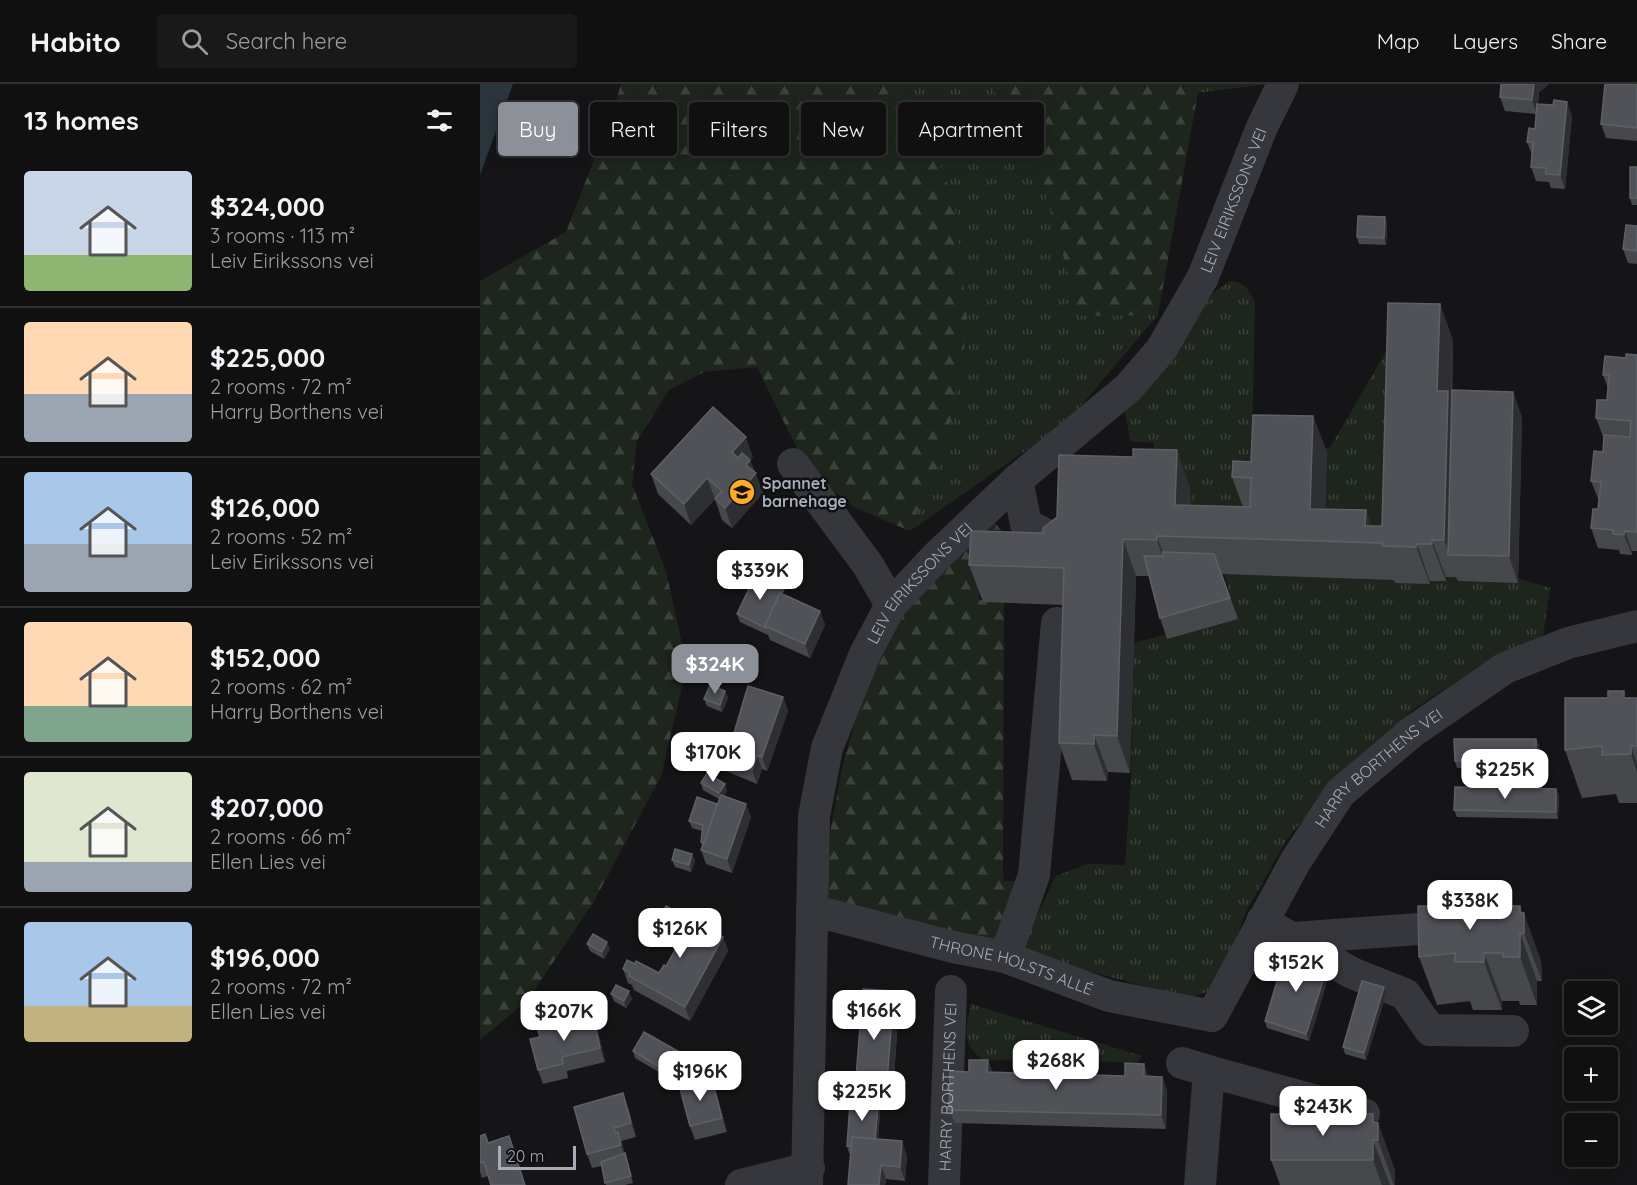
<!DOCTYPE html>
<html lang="en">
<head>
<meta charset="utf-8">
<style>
  body { margin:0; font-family:Quicksand,sans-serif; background:#19191a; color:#f1f3f6; height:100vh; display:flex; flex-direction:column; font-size:22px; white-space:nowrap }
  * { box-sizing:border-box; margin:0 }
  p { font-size:20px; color:#9c9d9f }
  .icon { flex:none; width:33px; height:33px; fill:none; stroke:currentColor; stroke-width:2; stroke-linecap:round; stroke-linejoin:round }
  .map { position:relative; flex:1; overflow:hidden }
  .side { display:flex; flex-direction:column; background:#101011; width:480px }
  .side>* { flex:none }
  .hud { position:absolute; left:18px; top:18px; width:570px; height:54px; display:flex; gap:12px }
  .fabs { position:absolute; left:1084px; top:897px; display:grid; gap:12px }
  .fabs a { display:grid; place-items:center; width:54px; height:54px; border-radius:6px; background:#101011; box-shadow:0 3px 15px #0003,0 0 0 2px #303031; font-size:30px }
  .scale { position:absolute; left:18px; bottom:15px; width:78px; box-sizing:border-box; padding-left:6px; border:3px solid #a6acb8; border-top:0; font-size:16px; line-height:21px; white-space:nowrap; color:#a6acb8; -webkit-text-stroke:4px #101012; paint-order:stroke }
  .price { position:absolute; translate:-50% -51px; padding:0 14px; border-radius:12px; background:#fff; color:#222; font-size:20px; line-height:39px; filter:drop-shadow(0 2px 3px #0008) }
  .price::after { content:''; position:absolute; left:50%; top:36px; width:18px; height:14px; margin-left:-9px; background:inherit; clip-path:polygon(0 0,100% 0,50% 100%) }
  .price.selected { background:#8c9099; color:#fff }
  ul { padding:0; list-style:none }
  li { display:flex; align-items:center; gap:18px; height:150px; padding:0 24px }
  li+li { border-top:2px solid #303031 }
  li span { display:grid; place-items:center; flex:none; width:168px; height:120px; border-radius:6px; color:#555 }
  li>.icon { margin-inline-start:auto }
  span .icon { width:72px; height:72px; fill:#fffc; stroke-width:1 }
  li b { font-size:26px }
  h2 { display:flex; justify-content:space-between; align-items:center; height:72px; padding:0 24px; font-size:26px }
  .pill { padding:0 21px; border-radius:6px; background:#101011; box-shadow:0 3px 15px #0003,0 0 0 2px #303031; font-size:21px; line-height:54px }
  .pill.selected { background:#8c9099; color:#fff }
  header { display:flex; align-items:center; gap:36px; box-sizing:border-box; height:84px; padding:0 30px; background:#101011; border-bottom:2px solid #303031 }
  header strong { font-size:28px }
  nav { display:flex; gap:33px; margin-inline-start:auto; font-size:21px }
  .search { width:420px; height:54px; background:#19191a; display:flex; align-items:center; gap:15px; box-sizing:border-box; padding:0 21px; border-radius:6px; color:#9c9d9f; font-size:22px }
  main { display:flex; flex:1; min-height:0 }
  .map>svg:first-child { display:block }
  .grass { fill:url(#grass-tufts) }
  .forest { fill:url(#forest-firs) }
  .water { fill:#2a353c }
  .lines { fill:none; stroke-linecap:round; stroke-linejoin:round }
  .minor { stroke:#36373c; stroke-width:32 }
  .wall { fill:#46484c }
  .shaded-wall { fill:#2e2f32 }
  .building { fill:#515258; stroke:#5e6067; stroke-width:1.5 }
  .labels { text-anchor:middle; stroke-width:5; stroke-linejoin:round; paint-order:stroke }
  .street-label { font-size:16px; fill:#a6acb8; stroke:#101012 }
  .poi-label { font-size:16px; font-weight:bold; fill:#a6acb8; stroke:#101012; text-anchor:start }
</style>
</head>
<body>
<header>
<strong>Habito</strong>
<div class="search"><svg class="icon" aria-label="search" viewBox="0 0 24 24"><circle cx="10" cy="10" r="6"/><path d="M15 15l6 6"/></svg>Search here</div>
<nav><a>Map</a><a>Layers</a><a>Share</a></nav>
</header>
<main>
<section class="side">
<h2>13 homes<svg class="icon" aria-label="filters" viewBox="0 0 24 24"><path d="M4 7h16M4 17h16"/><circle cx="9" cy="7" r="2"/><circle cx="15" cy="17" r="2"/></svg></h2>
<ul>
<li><span style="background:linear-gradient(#c9d6e8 70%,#8fb573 0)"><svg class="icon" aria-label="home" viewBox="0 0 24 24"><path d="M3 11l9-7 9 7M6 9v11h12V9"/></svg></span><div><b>$324,000</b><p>3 rooms · 113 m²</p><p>Leiv Eirikssons vei</p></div></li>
<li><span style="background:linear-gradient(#ffd9b3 60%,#9aa5b1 0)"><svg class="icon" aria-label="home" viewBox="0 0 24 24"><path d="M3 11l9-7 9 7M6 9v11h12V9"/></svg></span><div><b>$225,000</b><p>2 rooms · 72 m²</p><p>Harry Borthens vei</p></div></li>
<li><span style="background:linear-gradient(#a9c7e8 60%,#9aa5b1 0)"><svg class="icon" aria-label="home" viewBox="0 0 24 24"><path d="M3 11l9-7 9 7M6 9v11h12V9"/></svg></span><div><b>$126,000</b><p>2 rooms · 52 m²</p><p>Leiv Eirikssons vei</p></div></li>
<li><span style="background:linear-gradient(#ffd9b3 70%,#7fa58c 0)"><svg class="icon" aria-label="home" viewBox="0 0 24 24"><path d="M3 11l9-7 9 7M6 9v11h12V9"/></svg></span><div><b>$152,000</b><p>2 rooms · 62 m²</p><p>Harry Borthens vei</p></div></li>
<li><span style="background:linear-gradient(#dfe7d0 75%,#9aa5b1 0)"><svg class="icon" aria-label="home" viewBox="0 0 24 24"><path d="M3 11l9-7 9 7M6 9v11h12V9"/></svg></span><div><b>$207,000</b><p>2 rooms · 66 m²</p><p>Ellen Lies vei</p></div></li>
<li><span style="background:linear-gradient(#a9c7e8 70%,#c2b280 0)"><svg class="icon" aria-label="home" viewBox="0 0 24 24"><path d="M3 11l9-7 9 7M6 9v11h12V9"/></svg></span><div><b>$196,000</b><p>2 rooms · 72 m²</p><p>Ellen Lies vei</p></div></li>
</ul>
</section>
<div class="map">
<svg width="1157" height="1101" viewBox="0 0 1157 1101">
  <defs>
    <pattern id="grass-tufts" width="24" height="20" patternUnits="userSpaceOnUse" patternTransform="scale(1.5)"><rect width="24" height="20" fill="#1d251d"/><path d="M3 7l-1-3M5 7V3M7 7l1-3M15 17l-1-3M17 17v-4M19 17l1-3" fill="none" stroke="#3b423c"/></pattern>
    <pattern id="forest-firs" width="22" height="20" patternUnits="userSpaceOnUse" patternTransform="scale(1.5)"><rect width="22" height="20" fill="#1d251d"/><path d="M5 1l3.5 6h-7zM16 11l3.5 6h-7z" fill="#3b423c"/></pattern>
  </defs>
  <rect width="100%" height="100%" fill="#151517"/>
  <g class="grass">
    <polygon points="426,0 512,0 514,7 547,43 600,231 678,231 587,338 430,447 465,365 438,24"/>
    <polygon points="708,0 788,0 718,9"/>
    <path d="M750,197C765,198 769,206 775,218L772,359L789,367L788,462L671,410L674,359L650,357L644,321L709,243L733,209Z"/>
    <polygon points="916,250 911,478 836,456 838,368 851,362"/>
    <polygon points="744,489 1037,494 1070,504 1063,553 1007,577 934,625 867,685 807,755 766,828 737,905 708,914 539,868 576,792 608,780 645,781 651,696 654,559 756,532"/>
    <path d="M491,920L662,972L658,978L503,976C480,958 486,945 491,920Z"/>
  </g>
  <g class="forest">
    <polygon points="141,0 426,0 438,24 474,116 488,243 465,365 430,447 375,424 327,385 277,283 224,288 189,306 157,357 152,400 186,487 207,582 181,692 113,819 47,917 0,956 0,197 86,148 131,32"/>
    <polygon points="512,0 708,0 718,9 678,231 600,232 547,43 514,7"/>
    <polygon points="514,438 538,465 499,482 499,516 524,517 523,790 524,797 543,797 539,814 514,856 368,826 349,813 347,800 350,749 363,679 385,606 426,527 465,469"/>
  </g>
  <polygon class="water" points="0,0 33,0 0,91"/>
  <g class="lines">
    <g class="minor">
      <polyline points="313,380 388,481 411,521"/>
      <polyline points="537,396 546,440 587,462"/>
      <path id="s1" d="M332,826L473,863L525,873L629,912L732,932L815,778L860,709L932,648L1025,584L1088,559L1157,542"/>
      <polyline points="782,837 872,889 925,910 950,946 1033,947"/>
      <polyline points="813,854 981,842"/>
      <polyline points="525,873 554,791 577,539"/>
      <polyline points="702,979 729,987 720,1101"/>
      <polyline points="728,987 884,1030"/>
      <polyline points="261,1101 329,1084"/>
      <path id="s2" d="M327,1101L334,732L347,664L385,570L411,521L457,472L537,396L648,304L681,266L723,193L782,43L803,0"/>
      <path id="s3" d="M464,1101L471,907"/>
    </g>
  </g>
  <g class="wall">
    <polygon points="1157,0 1157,57 1126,54 1121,40"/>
    <polygon points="1068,1 1059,8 1058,20 1092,32 1085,105 1071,104 1069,98 1056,97 1051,83 1052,71 1047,58 1055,45 1056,30 1025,27 1020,13"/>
    <polygon points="1157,83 1157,121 1152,121 1150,114"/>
    <polygon points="905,133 907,140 906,161 879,160 877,153"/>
    <polygon points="1157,142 1157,180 1148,179 1143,165"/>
    <polygon points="960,220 973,257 972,318 1033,308 1042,334 1038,499 978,497 976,493 966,493 966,497 950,497 950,500 915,499 914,496 742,490 758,535 687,555 680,534 669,492 656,492 650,689 628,688 627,697 592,696 579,659 583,521 503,518 489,481 563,449 653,373 710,403 710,421 763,423 752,393 771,378 833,332 847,369 845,425 886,426 891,442 902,442"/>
    <polygon points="1157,271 1157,467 1152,467 1152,471 1140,470 1139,466 1118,464 1111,444 1118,425 1119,417 1111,397 1123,368 1124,355 1116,334 1127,316 1128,304 1123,291 1146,274"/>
    <polygon points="273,373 270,376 283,409 252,444 242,436 235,415 211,441 178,410 171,390"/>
    <polygon points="306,511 340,527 345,541 330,574 290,556 288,551 260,538 257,530"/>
    <polygon points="245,607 248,614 242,628 227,622 224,615"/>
    <polygon points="303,613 308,627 287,687 282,685 277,700 236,683 231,669 244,655 254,649"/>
    <polygon points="1147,614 1157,614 1157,719 1139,719 1136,710 1102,714 1085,666"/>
    <polygon points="1056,655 1059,662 1059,684 977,684 975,677"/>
    <polygon points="221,699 247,707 244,712 271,733 252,789 226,780 221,766 222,762 221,758 222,747 212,744 209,737 237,720 239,715 223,706"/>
    <polygon points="1076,705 1079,712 1078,735 977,733 974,726"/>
    <polygon points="212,770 215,777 211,788 195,783 192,776"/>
    <polygon points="996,815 999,822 1040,822 1061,877 1062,897 1057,897 1057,921 1040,921 1039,917 1022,917 1022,926 993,926 990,917 957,921 939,873 981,822"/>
    <polygon points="178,837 243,853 248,867 210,937 154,906 152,901 148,899 143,885 155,880 179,889 186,882 198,862 196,858 183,851"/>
    <polygon points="107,860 130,865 124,875 110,867"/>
    <polygon points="850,888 829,957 787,944 785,937"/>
    <polygon points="131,910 152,915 146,924 134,917"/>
    <polygon points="906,910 886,976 865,970 863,963"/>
    <polygon points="419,921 412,1023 398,1022 400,1029 398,1055 427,1071 425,1097 406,1095 405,1101 368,1101 371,1069 369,1069 367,1062 380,1020 375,1007"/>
    <polygon points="118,947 125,978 87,987 88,994 63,1000 58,986"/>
    <polygon points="153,967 203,970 205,977 194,997 155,974"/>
    <polygon points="508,976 512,988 593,990 612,978 616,991 682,993 687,1007 686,1045 475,1039 469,1026 489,988"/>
    <polygon points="236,1007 247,1048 215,1056 210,1042"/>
    <polygon points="148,1023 156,1053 141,1057 153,1099 145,1101 126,1101 122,1082 112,1084 107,1070"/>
    <polygon points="857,1030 898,1039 915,1087 915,1101 800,1101 791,1076"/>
    <polygon points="0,1052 9,1059 8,1092 2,1094 0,1088"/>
  </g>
  <g class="shaded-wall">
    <polygon points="1054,0 1069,0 1059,8 1057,30 1052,16"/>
    <polygon points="1087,18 1092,32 1085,105 1080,91"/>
    <polygon points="905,133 907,140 906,161 904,154"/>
    <polygon points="960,220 973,257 971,317 982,345 970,471 964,456 957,307"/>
    <polygon points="1033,308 1042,334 1038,499 1029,472"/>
    <polygon points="833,332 847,369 844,457 830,425"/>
    <polygon points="266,353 273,373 270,376 283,409 252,444 245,424 252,368"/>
    <polygon points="697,366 710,403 709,453 695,421"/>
    <polygon points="227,394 235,415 211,441 204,420"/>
    <polygon points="886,426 897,458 885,442"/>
    <polygon points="1145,447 1152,467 1152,471 1144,451"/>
    <polygon points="677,452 690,489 690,493 677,456"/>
    <polygon points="643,455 656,492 650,689 637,652"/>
    <polygon points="952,456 966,493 966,497 952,460"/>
    <polygon points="937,460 950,497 950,500 936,463"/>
    <polygon points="340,527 345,541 330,574 325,560"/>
    <polygon points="245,607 248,614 242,628 240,621"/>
    <polygon points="303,613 308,627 287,687 282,673"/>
    <polygon points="614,651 628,688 627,697 614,660"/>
    <polygon points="1056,655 1059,662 1059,684 1056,677"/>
    <polygon points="1151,662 1157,679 1157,688 1151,670"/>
    <polygon points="277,671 282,685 277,700 272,686"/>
    <polygon points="245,700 247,707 241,716 239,709"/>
    <polygon points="1076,705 1079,712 1078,735 1076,728"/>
    <polygon points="266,720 271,733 252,789 247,775"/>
    <polygon points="212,770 215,777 211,788 209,781"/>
    <polygon points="1040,822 1044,833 1044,829 1061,877 1062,897 1044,849 1040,829"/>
    <polygon points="1040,849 1057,897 1057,921 1040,873"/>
    <polygon points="243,853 248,867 210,937 205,923"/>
    <polygon points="127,858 130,865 124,875 122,868"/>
    <polygon points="1004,869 1022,917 1022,926 1004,878"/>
    <polygon points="848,881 850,888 829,957 826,950"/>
    <polygon points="904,903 906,910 886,976 884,969"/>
    <polygon points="149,907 152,915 146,924 144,917"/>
    <polygon points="414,907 419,921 412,1023 406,1009"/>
    <polygon points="113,933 118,947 125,978 120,964"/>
    <polygon points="203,970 205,977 194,997 191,990"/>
    <polygon points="508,976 513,990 507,988"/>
    <polygon points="560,978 565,992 559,989"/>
    <polygon points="612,978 617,992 612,991"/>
    <polygon points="664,980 669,994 664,992"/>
    <polygon points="231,993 236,1007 247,1048 242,1034"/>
    <polygon points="682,993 687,1007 686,1045 681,1031"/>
    <polygon points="143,1009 148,1023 156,1053 151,1039"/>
    <polygon points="398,1022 400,1029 397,1069 395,1062"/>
    <polygon points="893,1030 898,1042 898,1039 915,1087 915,1101 914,1101 898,1056 893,1038"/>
    <polygon points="138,1048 143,1062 153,1099 141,1061"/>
    <polygon points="893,1056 910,1101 902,1101 893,1076"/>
    <polygon points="422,1057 427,1071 425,1097 420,1083"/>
    <polygon points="401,1081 406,1095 405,1101 399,1101"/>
  </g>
  <g class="building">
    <polygon points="1021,0 1054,0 1052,16 1020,13"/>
    <polygon points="1125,0 1157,0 1157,44 1121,40"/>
    <polygon points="1074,16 1087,18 1080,91 1066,90 1066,84 1051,83 1053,58 1047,58 1049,44 1055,45 1057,20 1073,21"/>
    <rect x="1150" y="83" width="7" height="31"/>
    <polygon points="878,132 905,133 904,154 877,153"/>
    <polygon points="1146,141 1157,142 1157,167 1143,165"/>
    <polygon points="908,219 960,220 957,307 968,307 964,456 952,456 952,460 937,460 936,463 902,462 902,459 677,452 677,456 643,455 637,652 614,651 614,660 579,659 584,484 489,481 491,447 563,449 563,444 577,433 579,371 653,373 653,365 697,366 695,421 770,423 771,394 752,393 753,377 771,378 773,331 833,332 830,425 886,426 885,442 902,442"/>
    <polygon points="1146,270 1157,271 1157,448 1145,447 1144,451 1133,450 1133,446 1111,444 1113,425 1118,425 1121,398 1111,397 1114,367 1123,368 1124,351 1150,353 1151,337 1116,334 1117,316 1127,316 1129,291 1123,291 1125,272 1146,274"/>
    <polygon points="972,306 1033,308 1029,472 968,471"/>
    <polygon points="233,323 266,353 252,368 258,374 262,369 270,376 266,381 276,389 245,424 235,415 242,407 227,394 204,420 171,390"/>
    <polygon points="683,468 734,470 750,514 680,534 664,472 683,472"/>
    <polygon points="275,492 304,505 302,509 300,509 285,542 286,544 257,530"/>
    <polygon points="300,509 340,527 325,560 285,542"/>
    <polygon points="230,601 245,607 240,621 224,615"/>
    <polygon points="268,602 303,613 282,673 277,671 272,686 231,669 239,653 244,655 254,649"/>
    <polygon points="1128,607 1144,607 1144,614 1157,614 1157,662 1151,662 1151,670 1122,671 1122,662 1085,666 1085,614 1128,614"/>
    <polygon points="974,655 1056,655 1056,677 975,677"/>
    <polygon points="227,689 245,700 239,709 221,699"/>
    <polygon points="975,703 1076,705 1076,728 974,726"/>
    <polygon points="241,711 266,720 247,775 221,766"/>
    <polygon points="217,713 237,720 224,759 221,758 223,741 209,737"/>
    <polygon points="195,765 212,770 209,781 192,776"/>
    <polygon points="981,815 996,815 996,822 1040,822 1040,829 1044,829 1044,849 1040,849 1040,873 1023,873 1023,869 1004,869 1004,878 975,878 975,869 939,873 938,822 981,822"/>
    <polygon points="186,822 243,853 205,923 149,892 150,889 143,885 147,876 155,880 156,877 179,889 184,881 186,882 199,859 196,858 201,849 178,837"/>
    <polygon points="113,850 127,858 122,868 107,860"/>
    <polygon points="806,868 848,881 826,950 785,937"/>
    <polygon points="882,897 904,903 884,969 863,963"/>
    <polygon points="136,901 149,907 144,917 131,910"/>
    <polygon points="383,905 414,907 406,1009 375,1007"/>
    <polygon points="113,933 120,964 82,973 83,980 58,986 50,955 60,953 58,947"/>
    <polygon points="164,948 203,970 191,990 153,967"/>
    <polygon points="489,976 508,976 507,988 540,989 541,977 560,978 559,989 593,990 593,978 612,978 612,991 645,992 645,979 664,980 664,992 682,993 681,1031 469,1026 470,987 489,988"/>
    <polygon points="231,993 242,1034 210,1042 199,1001"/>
    <polygon points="143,1009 151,1039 134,1044 135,1049 138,1048 141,1061 107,1070 94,1023"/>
    <polygon points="370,1020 398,1022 395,1055 372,1053 371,1062 367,1062"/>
    <polygon points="836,1026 857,1028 856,1030 893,1030 893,1038 898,1039 898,1056 893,1056 893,1076 791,1076 791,1030 836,1030"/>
    <polygon points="5,1050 8,1059 29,1052 45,1101 11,1101 4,1078 0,1079 0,1052"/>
    <polygon points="372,1053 422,1057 420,1083 401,1081 399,1101 368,1101"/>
    <polygon points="145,1069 151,1092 125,1099 121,1078"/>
  </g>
  <defs>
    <g id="school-disc" transform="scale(1.35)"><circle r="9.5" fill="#ffab25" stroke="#101012"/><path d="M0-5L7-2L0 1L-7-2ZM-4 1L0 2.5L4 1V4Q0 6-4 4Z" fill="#111"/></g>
  </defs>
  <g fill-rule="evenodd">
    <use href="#school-disc" x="262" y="408"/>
  </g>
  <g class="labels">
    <g class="street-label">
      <text dy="6" stroke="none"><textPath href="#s2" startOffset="1134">LEIV EIRIKSSONS VEI</textPath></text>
      <text dy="6" stroke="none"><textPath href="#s2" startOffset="630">LEIV EIRIKSSONS VEI</textPath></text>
      <text dy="6" stroke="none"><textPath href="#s1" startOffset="717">HARRY BORTHENS VEI</textPath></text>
      <text dy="6" stroke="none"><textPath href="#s1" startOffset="207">THRONE HOLSTS ALLÉ</textPath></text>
      <text dy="6" stroke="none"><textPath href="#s3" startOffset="98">HARRY BORTHENS VEI</textPath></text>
    </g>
    <g class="poi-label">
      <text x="282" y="405">Spannet<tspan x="282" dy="18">barnehage</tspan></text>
    </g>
  </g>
</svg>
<div class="fabs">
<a><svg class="icon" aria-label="layers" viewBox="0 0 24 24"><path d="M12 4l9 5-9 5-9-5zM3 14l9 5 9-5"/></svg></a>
<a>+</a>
<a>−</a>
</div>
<div class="scale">20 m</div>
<b class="price" style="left:280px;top:517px">$339K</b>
<b class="price selected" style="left:235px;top:611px">$324K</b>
<b class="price" style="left:233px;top:699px">$170K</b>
<b class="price" style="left:1025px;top:716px">$225K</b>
<b class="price" style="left:990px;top:847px">$338K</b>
<b class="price" style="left:200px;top:875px">$126K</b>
<b class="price" style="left:816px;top:909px">$152K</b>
<b class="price" style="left:394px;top:957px">$166K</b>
<b class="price" style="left:84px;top:958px">$207K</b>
<b class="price" style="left:576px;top:1007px">$268K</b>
<b class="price" style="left:220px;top:1018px">$196K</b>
<b class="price" style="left:382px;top:1038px">$225K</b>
<b class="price" style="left:843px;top:1053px">$243K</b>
<div class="hud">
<a class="pill selected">Buy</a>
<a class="pill">Rent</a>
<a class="pill">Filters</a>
<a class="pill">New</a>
<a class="pill">Apartment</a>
</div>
</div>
</main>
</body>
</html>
